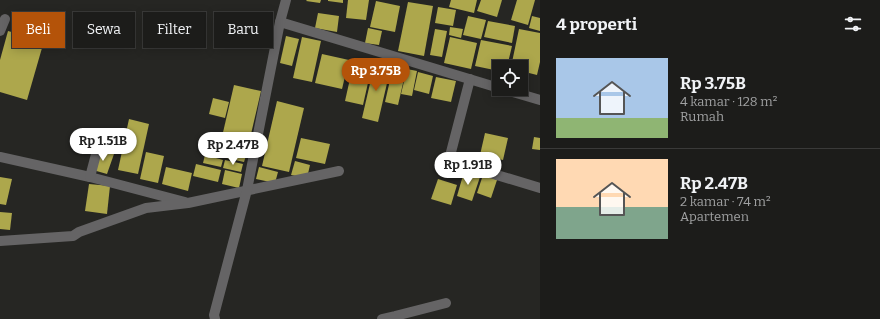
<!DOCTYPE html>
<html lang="id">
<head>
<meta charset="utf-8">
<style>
  body { margin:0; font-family:Bitter,serif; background:#292927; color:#f1f3f6; height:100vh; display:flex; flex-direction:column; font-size:15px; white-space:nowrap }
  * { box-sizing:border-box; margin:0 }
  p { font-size:13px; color:#a0a1a2 }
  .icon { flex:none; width:22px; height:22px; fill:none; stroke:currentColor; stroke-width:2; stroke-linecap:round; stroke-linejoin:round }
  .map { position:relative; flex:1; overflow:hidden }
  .panel { display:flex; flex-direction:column; background:#1c1c1a; width:340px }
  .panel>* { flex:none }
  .top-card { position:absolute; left:12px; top:12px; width:380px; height:36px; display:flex; gap:8px }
  .controls { position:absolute; left:492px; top:60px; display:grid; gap:8px }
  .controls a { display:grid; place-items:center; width:36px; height:36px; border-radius:0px; background:#1c1c1a; box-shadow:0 2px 10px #0003,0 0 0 1px #3a3a39; font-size:20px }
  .price { position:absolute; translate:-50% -34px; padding:0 9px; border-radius:14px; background:#fff; color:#222; font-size:13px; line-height:26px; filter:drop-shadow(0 1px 2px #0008) }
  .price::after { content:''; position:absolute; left:50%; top:24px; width:12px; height:9px; margin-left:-6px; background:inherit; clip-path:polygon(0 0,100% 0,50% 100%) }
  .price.on { background:#b45309; color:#fff }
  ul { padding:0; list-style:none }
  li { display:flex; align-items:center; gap:12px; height:100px; padding:0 16px }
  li+li { border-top:1px solid #3a3a39 }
  li span { display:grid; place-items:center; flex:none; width:112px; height:80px; border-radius:0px; color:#555 }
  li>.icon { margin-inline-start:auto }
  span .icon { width:48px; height:48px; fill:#fffc; stroke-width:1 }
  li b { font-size:17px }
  h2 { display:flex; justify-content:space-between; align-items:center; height:48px; padding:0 16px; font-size:17px }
  .chip { padding:0 14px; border-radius:0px; background:#1c1c1a; box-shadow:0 2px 10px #0003,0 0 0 1px #3a3a39; font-size:14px; line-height:36px }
  .chip.on { background:#b45309; color:#fff }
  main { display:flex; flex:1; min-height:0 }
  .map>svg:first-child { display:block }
  .building { fill:#ada74c }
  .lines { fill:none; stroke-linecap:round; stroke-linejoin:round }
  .minor { stroke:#656465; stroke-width:10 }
</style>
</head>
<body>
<main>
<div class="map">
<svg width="540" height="319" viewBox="0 0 540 319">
  <rect width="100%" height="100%" fill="#262623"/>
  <g class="building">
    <polygon points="307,0 321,0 320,3 306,1"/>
    <polygon points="328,0 343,0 343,3 328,1"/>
    <polygon points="348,0 369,0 366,20 346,18"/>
    <polygon points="451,0 477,0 474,13 449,7"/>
    <polygon points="481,0 502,0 497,17 477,11"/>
    <polygon points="517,0 535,0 528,25 511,20"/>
    <polygon points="376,1 400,6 395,32 370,27"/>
    <polygon points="408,2 433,6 424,56 398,51"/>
    <polygon points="438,7 456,10 453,26 435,23"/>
    <polygon points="318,13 339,16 337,32 315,28"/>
    <polygon points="468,16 486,20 481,39 463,35"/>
    <polygon points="532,16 540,18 540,31 529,28"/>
    <polygon points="488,21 515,26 512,43 484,37"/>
    <polygon points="450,27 463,29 461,38 449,35"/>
    <polygon points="368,28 382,31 379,45 365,43"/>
    <polygon points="435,29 447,31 442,57 430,55"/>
    <polygon points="519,29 540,33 540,62 537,75 521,71 521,67 511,67"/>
    <polygon points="8,31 44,41 27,100 0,92 0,60"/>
    <polygon points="286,36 299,39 292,66 280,63"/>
    <polygon points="302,37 321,41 312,82 293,78"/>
    <polygon points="450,37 477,43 471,69 444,63"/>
    <polygon points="481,40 512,46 507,67 499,67 499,71 475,66"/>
    <polygon points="322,54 349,60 342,89 315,83"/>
    <polygon points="354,61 372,65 363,105 345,101"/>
    <polygon points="375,62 391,66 378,122 362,118"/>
    <polygon points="393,67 406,70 398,105 385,102"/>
    <polygon points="407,69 417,71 412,96 401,94"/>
    <polygon points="418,72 433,76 429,94 414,90"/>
    <polygon points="436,77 456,81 451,102 431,98"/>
    <polygon points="234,85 261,91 248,147 221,141"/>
    <polygon points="213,98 229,102 225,118 209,114"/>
    <polygon points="277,101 304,108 289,172 262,166"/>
    <polygon points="129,119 149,124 138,174 118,170"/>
    <polygon points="485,133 508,138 503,160 480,155"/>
    <polygon points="534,137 540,138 540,150 532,149"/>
    <polygon points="301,138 330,144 325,164 296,158"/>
    <polygon points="212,140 248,149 244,162 209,154"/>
    <polygon points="100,149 114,154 107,174 93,170"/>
    <polygon points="146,152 164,156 158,183 140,179"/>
    <polygon points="205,155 223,160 221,167 203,163"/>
    <polygon points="225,160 243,164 241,172 223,168"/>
    <polygon points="295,161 310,165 307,178 291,175"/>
    <polygon points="196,164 221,170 218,182 193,176"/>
    <polygon points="166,167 192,173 188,191 162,184"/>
    <polygon points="259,167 278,172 275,183 256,179"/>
    <polygon points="225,170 242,174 239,188 222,184"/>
    <polygon points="464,172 480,177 472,201 457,196"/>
    <polygon points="483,175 497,180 491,198 477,193"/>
    <polygon points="0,177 12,179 6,205 0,204"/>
    <polygon points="438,179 457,185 451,205 431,199"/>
    <polygon points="89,184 110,186 107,214 85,211"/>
    <polygon points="0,212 12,213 10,230 0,229"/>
  </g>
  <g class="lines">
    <g class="minor">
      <polyline points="280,22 499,88"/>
      <polyline points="0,31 5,19"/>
      <polyline points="470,79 450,156 450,159 454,162 540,188"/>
      <polyline points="503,89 540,100"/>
      <polyline points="0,157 90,177 185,202"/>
      <polyline points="90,177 99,143"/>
      <polyline points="0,241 73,236 79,232 146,208 188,203 339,171"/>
      <polyline points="215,319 214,315 247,190 280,22 286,0"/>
      <polyline points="382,319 395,316 446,303"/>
    </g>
  </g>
</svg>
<div class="controls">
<a><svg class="icon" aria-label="locate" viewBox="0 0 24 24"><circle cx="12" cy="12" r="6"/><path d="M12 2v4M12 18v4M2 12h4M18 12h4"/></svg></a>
</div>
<b class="price on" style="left:376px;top:92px">Rp 3.75B</b>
<b class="price" style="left:103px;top:162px">Rp 1.51B</b>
<b class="price" style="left:233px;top:166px">Rp 2.47B</b>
<b class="price" style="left:468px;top:186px">Rp 1.91B</b>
<div class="top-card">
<a class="chip on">Beli</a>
<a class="chip">Sewa</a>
<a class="chip">Filter</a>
<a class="chip">Baru</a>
</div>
</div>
<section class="panel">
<h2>4 properti<svg class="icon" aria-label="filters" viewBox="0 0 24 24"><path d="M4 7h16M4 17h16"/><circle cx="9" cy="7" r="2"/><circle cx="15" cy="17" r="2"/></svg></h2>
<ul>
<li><span style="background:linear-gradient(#a9c7e8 75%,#8fb573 0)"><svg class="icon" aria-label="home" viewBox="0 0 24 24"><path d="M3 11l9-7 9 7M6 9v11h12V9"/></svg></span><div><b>Rp 3.75B</b><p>4 kamar · 128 m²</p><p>Rumah</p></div></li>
<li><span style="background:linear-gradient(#ffd9b3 60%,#7fa58c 0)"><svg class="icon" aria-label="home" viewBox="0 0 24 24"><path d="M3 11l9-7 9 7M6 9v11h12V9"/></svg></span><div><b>Rp 2.47B</b><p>2 kamar · 74 m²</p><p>Apartemen</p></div></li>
</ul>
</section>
</main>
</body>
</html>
